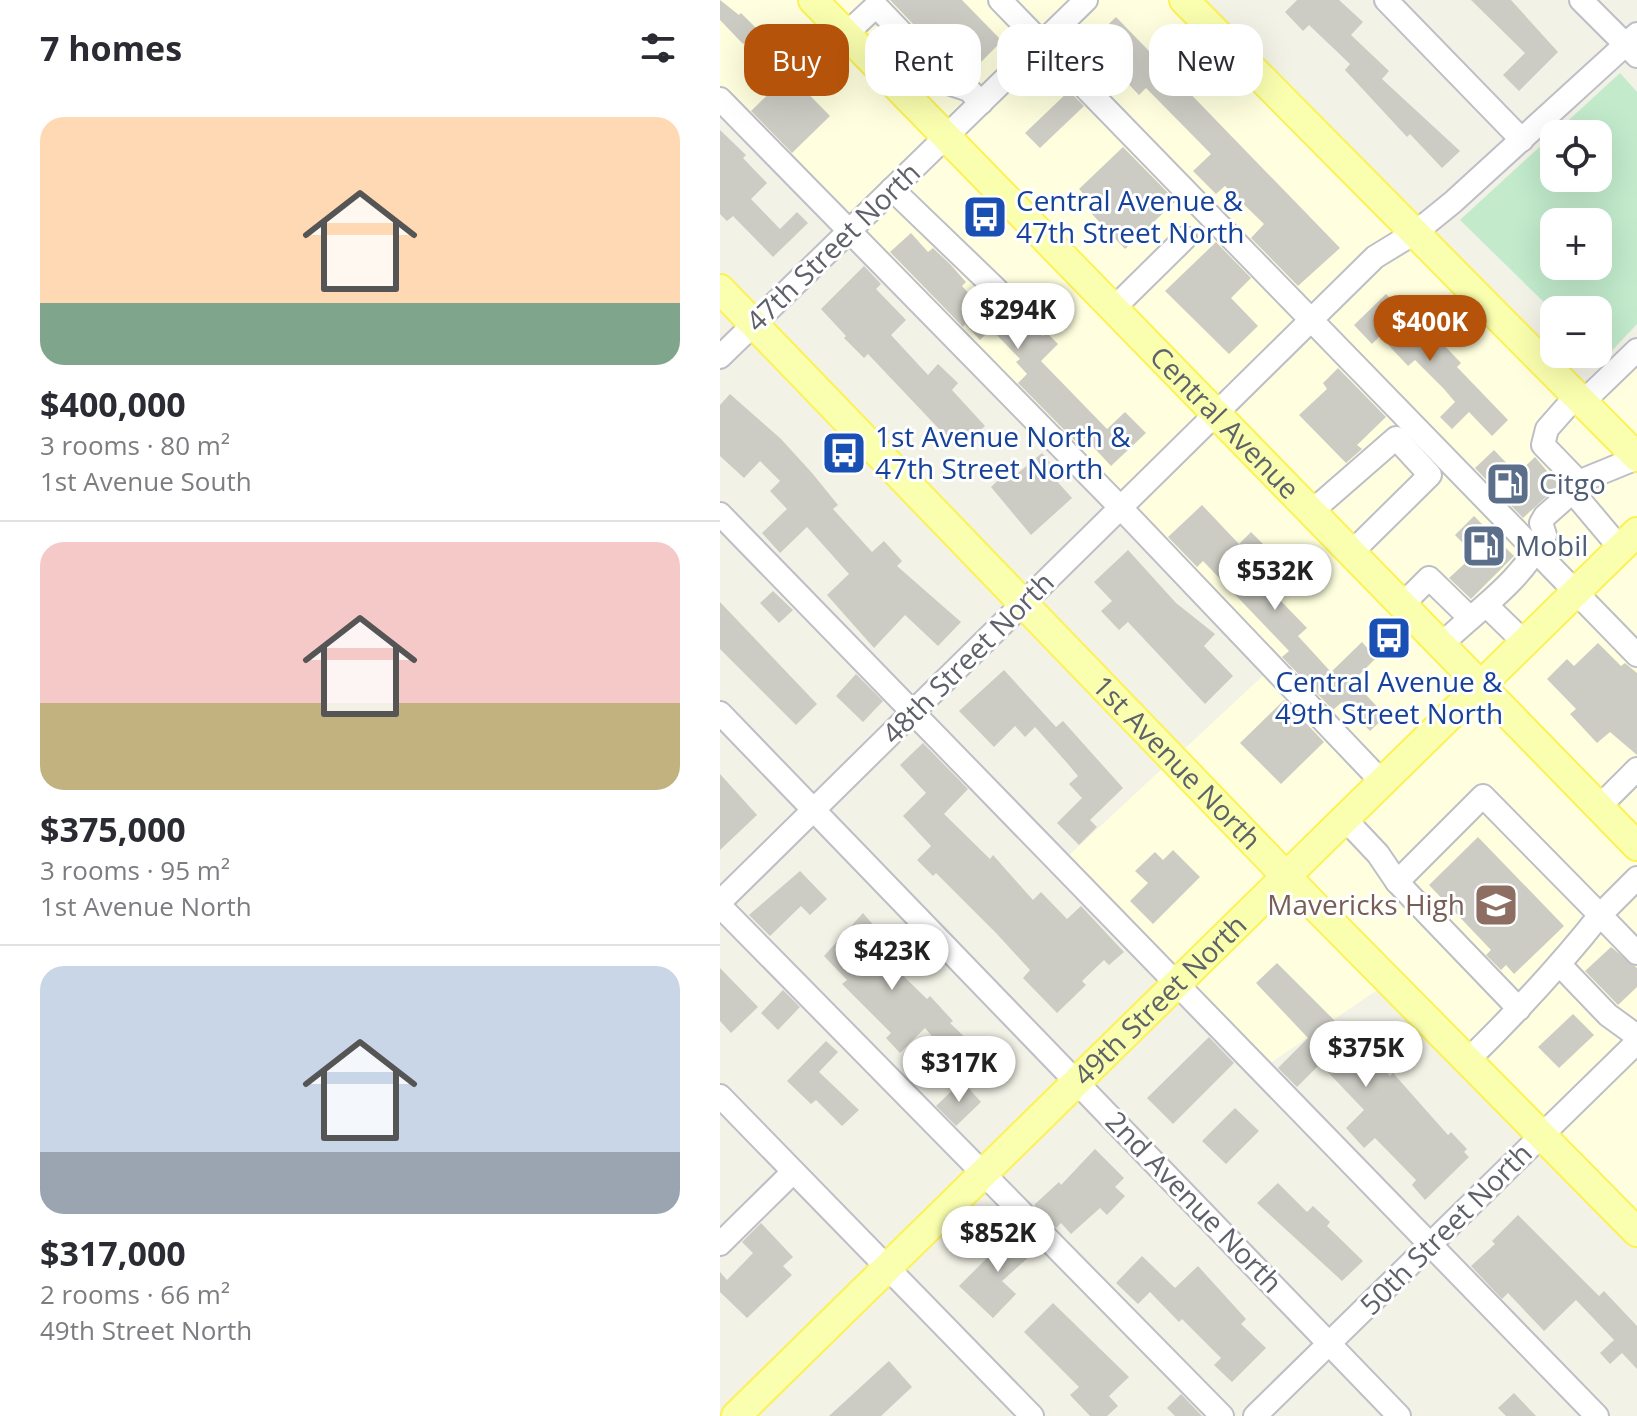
<!DOCTYPE html>
<html lang="en">
<head>
<meta charset="utf-8">
<style>
  body { margin:0; font-family:"Open Sans",sans-serif; background:#f2f2f3; color:#2b2b33; height:100vh; display:flex; flex-direction:column; font-size:30px; white-space:nowrap }
  * { box-sizing:border-box; margin:0 }
  p { font-size:26px; color:#7c7c81 }
  .icon { flex:none; width:44px; height:44px; fill:none; stroke:currentColor; stroke-width:2; stroke-linecap:round; stroke-linejoin:round }
  .map { position:relative; flex:1; overflow:hidden }
  .drawer { display:flex; flex-direction:column; background:#fff; width:720px }
  .drawer>* { flex:none }
  .top-card { position:absolute; left:24px; top:24px; width:760px; height:72px; display:flex; gap:16px }
  .fabs { position:absolute; left:820px; top:120px; display:grid; gap:16px }
  .fabs a { display:grid; place-items:center; width:72px; height:72px; border-radius:16px; background:#fff; box-shadow:0 8px 32px #0002; font-size:40px }
  .price { position:absolute; translate:-50% -68px; padding:0 18px; border-radius:28px; background:#fff; color:#222; font-size:26px; line-height:52px; filter:drop-shadow(0 2px 4px #0008) }
  .price::after { content:''; position:absolute; left:50%; top:48px; width:24px; height:18px; margin-left:-12px; background:inherit; clip-path:polygon(0 0,100% 0,50% 100%) }
  .price.active { background:#b45309; color:#fff }
  ul { padding:0; list-style:none }
  li { display:grid; align-content:center; gap:16px; height:424px; padding:0 40px }
  li+li { border-top:2px solid #e1e1e2 }
  li span { display:grid; place-items:center; height:248px; border-radius:24px; color:#555 }
  li>.icon { margin-inline-start:auto }
  span .icon { width:144px; height:144px; fill:#fffc; stroke-width:1 }
  li b { font-size:34px }
  h2 { display:flex; justify-content:space-between; align-items:center; height:96px; padding:0 40px; font-size:34px }
  .chip { padding:0 28px; border-radius:24px; background:#fff; box-shadow:0 8px 32px #0002; font-size:28px; line-height:72px }
  .chip.active { background:#b45309; color:#fff }
  main { display:flex; flex:1; min-height:0 }
  .map>svg:first-child { display:block }
  .commercial { fill:#ffffdf }
  .green { fill:#c2eacb; fill-rule:evenodd }
  .building { fill:#cdccc4 }
  .lines { fill:none; stroke-linecap:round; stroke-linejoin:round }
  .minor-casing { stroke:#bebfc6; stroke-width:26 }
  .major-casing { stroke:#fcf256; stroke-width:32 }
  .minor { stroke:#fff; stroke-width:22 }
  .major { stroke:#faffaf; stroke-width:28 }
  .labels { text-anchor:middle; stroke-width:6; stroke-linejoin:round; paint-order:stroke }
  .transit-label { font-size:28px; fill:#164399; stroke:#fff; text-anchor:start }
  .street-label { font-size:28px; fill:#5e6169; stroke:#fff }
  .service-label { font-size:28px; fill:#4e5e75; stroke:#fff; text-anchor:start }
  .education-label { font-size:28px; fill:#785e54; stroke:#fff; text-anchor:end }
</style>
</head>
<body>
<main>
<section class="drawer">
<h2>7 homes<svg class="icon" aria-label="filters" viewBox="0 0 24 24"><path d="M4 7h16M4 17h16"/><circle cx="9" cy="7" r="2"/><circle cx="15" cy="17" r="2"/></svg></h2>
<ul>
<li><span style="background:linear-gradient(#ffd9b3 75%,#7fa58c 0)"><svg class="icon" aria-label="home" viewBox="0 0 24 24"><path d="M3 11l9-7 9 7M6 9v11h12V9"/></svg></span><div><b>$400,000</b><p>3 rooms · 80 m²</p><p>1st Avenue South</p></div></li>
<li><span style="background:linear-gradient(#f6c9c9 65%,#c2b280 0)"><svg class="icon" aria-label="home" viewBox="0 0 24 24"><path d="M3 11l9-7 9 7M6 9v11h12V9"/></svg></span><div><b>$375,000</b><p>3 rooms · 95 m²</p><p>1st Avenue North</p></div></li>
<li><span style="background:linear-gradient(#c9d6e8 75%,#9aa5b1 0)"><svg class="icon" aria-label="home" viewBox="0 0 24 24"><path d="M3 11l9-7 9 7M6 9v11h12V9"/></svg></span><div><b>$317,000</b><p>2 rooms · 66 m²</p><p>49th Street North</p></div></li>
</ul>
</section>
<div class="map">
<svg width="917" height="1416" viewBox="0 0 917 1416">
  <rect width="100%" height="100%" fill="#f2f2e7"/>
  <g class="commercial">
    <polygon points="0,0 78,0 212,138 121,226 0,99"/>
    <polygon points="108,0 353,0 227,123"/>
    <polygon points="379,0 450,0 679,231 496,399 240,137"/>
    <polygon points="225,151 481,415 388,506 134,239"/>
    <polygon points="693,245 917,472 917,518 761,671 509,413 660,265"/>
    <polygon points="917,348 917,441 870,394"/>
    <polygon points="494,428 746,686 567,862 461,752 546,673 401,520"/>
    <polygon points="917,545 917,831 774,684"/>
    <polygon points="759,699 917,862 917,1029 820,1122 580,876"/>
    <polygon points="445,766 551,877 442,984 331,872"/>
    <polygon points="564,890 660,988 533,1075 456,997"/>
    <polygon points="917,1056 917,1216 834,1136"/>
  </g>
  <path class="green" d="M900,73L917,92V324L883,360L877,354L878,310L834,312L740,220ZM834,134H878V178H834ZM834,222H878V266H834Z"/>
  <g class="building">
    <polygon points="0,0 19,15 21,13 38,30 23,44 0,20"/>
    <polygon points="170,0 242,0 282,41 248,75 239,72"/>
    <polygon points="577,0 619,0 643,22 631,35 669,71 662,79 740,151 722,168 690,134 687,137 625,70 630,64 589,25 583,31 565,12"/>
    <polygon points="751,0 791,0 838,52 799,91 783,75 805,53"/>
    <polygon points="396,17 620,248 578,286 531,238 544,224 505,186 496,194 473,171 491,154 426,88 419,95 395,70 399,66 373,39"/>
    <polygon points="69,74 110,116 72,153 31,111"/>
    <polygon points="349,91 364,106 320,148 305,133"/>
    <polygon points="0,130 26,155 23,158 47,183 31,199 60,229 77,212 88,223 53,257 13,216 7,221 0,214"/>
    <polygon points="403,147 456,201 405,249 371,213 376,207 359,189"/>
    <polygon points="191,233 208,252 213,248 230,264 246,282 242,286 266,313 288,299 323,336 327,333 338,344 321,361 387,429 405,412 426,433 391,466 365,438 358,444 298,383 307,374 296,362 300,359 271,329 260,340 245,324 243,327 170,252"/>
    <polygon points="496,242 531,278 511,298 538,326 509,354 445,291"/>
    <polygon points="144,266 161,284 156,289 186,320 171,335 208,375 218,364 238,383 232,390 265,426 239,450 148,354 144,358 124,338 126,336 101,309"/>
    <polygon points="666,294 718,345 721,342 741,363 737,367 788,420 772,436 749,412 732,429 720,417 735,402 724,389 695,360 688,366 660,336 652,344 634,325"/>
    <polygon points="618,368 666,417 637,445 642,449 626,463 579,415 607,389 603,383"/>
    <polygon points="10,394 61,439 92,473 118,505 113,509 152,552 164,541 182,561 177,566 241,622 218,646 185,615 154,648 107,595 129,574 87,527 60,553 42,533 67,509 50,491 60,481 40,461 24,478 0,456 0,405"/>
    <polygon points="774,450 797,474 815,457 839,485 803,518 755,468"/>
    <polygon points="322,453 332,465 326,469 352,498 311,535 271,487 292,467 298,473"/>
    <polygon points="482,505 519,544 531,532 550,551 530,569 587,628 578,636 611,672 642,642 656,658 633,681 666,716 650,731 622,702 613,710 562,657 569,651 548,629 483,561 477,567 448,537"/>
    <polygon points="754,516 794,556 751,599 729,578 754,555 735,535"/>
    <polygon points="408,550 456,603 495,634 484,646 513,676 485,704 408,622 399,630 381,611 392,601 374,582"/>
    <polygon points="53,591 73,610 59,623 40,603"/>
    <polygon points="0,602 97,704 76,725 0,649"/>
    <polygon points="878,643 901,666 905,663 917,673 917,755 890,732 877,743 850,714 856,709 827,679 847,659 854,666"/>
    <polygon points="284,670 336,727 343,721 403,788 370,820 377,827 359,845 337,823 362,798 349,784 358,776 348,764 315,727 305,737 295,726 274,747 239,711"/>
    <polygon points="136,674 163,701 143,722 116,696"/>
    <polygon points="564,700 604,742 561,784 520,743"/>
    <polygon points="203,743 248,789 224,814 270,859 273,855 313,900 321,892 347,919 361,906 404,952 389,965 384,960 362,981 366,985 337,1013 303,978 310,970 277,934 216,873 213,876 197,860 211,846 183,816 206,793 180,765"/>
    <polygon points="0,774 37,815 0,850"/>
    <polygon points="758,837 844,926 794,974 786,965 781,970 766,955 771,950 709,885"/>
    <polygon points="453,850 480,877 433,924 410,901 428,883 415,871 435,852 443,860"/>
    <polygon points="80,871 107,899 90,915 81,906 50,936 29,915"/>
    <polygon points="143,913 183,960 175,968 207,999 210,996 233,1021 230,1023 257,1049 239,1068 205,1028 180,1053 166,1038 171,1033 122,984 127,980 104,956"/>
    <polygon points="891,947 917,968 917,987 898,1005 865,971"/>
    <polygon points="557,963 670,1076 673,1073 728,1135 731,1132 747,1149 744,1152 749,1157 705,1200 692,1185 696,1180 655,1138 644,1148 626,1128 644,1110 604,1068 598,1066 577,1087 558,1068 588,1038 536,983"/>
    <polygon points="0,968 38,1007 11,1033 0,1021"/>
    <polygon points="63,990 80,1007 58,1030 41,1013"/>
    <polygon points="853,1014 874,1035 839,1068 818,1047"/>
    <polygon points="489,1037 514,1063 453,1124 427,1098"/>
    <polygon points="106,1041 118,1052 99,1072 139,1110 122,1126 96,1100 91,1104 67,1081"/>
    <polygon points="242,1081 261,1102 236,1126 216,1106"/>
    <polygon points="515,1108 539,1131 506,1164 482,1141"/>
    <polygon points="375,1149 404,1178 395,1187 405,1196 387,1215 380,1208 351,1234 341,1223 336,1228 314,1205 339,1182 341,1185"/>
    <polygon points="558,1183 587,1212 593,1206 610,1222 607,1226 643,1261 622,1281 537,1203"/>
    <polygon points="798,1215 879,1296 884,1291 917,1326 917,1369 902,1353 890,1364 880,1353 894,1340 856,1300 824,1331 788,1293 782,1299 751,1266 775,1244 772,1241"/>
    <polygon points="41,1223 73,1257 63,1266 72,1275 27,1318 0,1292 0,1272 7,1280 33,1253 22,1242"/>
    <polygon points="297,1228 318,1249 282,1281 296,1294 273,1318 239,1286"/>
    <polygon points="422,1256 455,1288 478,1266 526,1319 521,1324 546,1348 512,1382 494,1365 501,1358 462,1319 459,1322 430,1292 418,1304 396,1283"/>
    <polygon points="333,1303 409,1377 389,1396 398,1406 387,1416 370,1416 350,1395 359,1387 304,1332"/>
    <polygon points="169,1361 192,1387 161,1416 109,1416"/>
    <polygon points="794,1393 816,1416 786,1416 778,1408"/>
    <polygon points="461,1394 482,1416 455,1416 447,1408"/>
  </g>
  <g class="lines">
    <g class="minor-casing">
      <g id="minor">
        <polyline points="280,0 917,655"/>
        <polyline points="666,0 802,140"/>
        <polyline points="861,0 917,56"/>
        <polyline points="126,34 156,6 231,84 249,90 261,103"/>
        <polyline points="0,99 400,507 662,782"/>
        <polyline points="172,189 277,290"/>
        <polyline points="393,309 465,238"/>
        <polyline points="0,357 366,0"/>
        <polyline points="857,395 827,429 823,445 854,477 852,491 900,548"/>
        <polyline points="863,402 917,350"/>
        <polyline points="591,512 676,438 710,475 631,553"/>
        <polyline points="0,514 877,1416"/>
        <polyline points="682,605 709,578 749,617"/>
        <polyline points="766,605 804,642"/>
        <path d="M721,645C760,607 798,585 825,535L821,523L825,516L868,478L917,458"/>
        <polyline points="0,713 679,1416"/>
        <polyline points="879,807 917,769"/>
        <polyline points="624,818 658,854 677,882"/>
        <polyline points="917,878 880,915 917,953"/>
        <polyline points="0,902 655,257 696,232 733,202 917,34"/>
        <polyline points="0,906 502,1416"/>
        <polyline points="840,965 888,1015 917,1036"/>
        <path d="M746,1062C794,1015 839,967 880,915L763,796L677,882L799,1009"/>
        <polyline points="0,1096 312,1416"/>
        <polyline points="0,1244 73,1172"/>
        <polyline points="535,1416 917,1042"/>
      </g>
    </g>
    <g class="major-casing">
      <g id="major">
        <path id="s1" d="M93,0L917,846"/>
        <polyline points="464,0 917,457"/>
        <path id="s2" d="M0,289L591,902L917,1232"/>
        <path id="s3" d="M16,1416L917,532"/>
      </g>
    </g>
    <use href="#minor" class="minor"/>
    <use href="#major" class="major"/>
  </g>
  <defs>
    <g id="bus-square" transform="scale(2.3)"><rect x="-9" y="-9" width="18" height="18" rx="4" fill="#1a4fb4" stroke="#fff"/><path d="M-5-6H5V4H4V6H2V4H-2V6H-4V4H-5ZM-3.5-4V0h7V-4ZM-3.5 1.2v1.5H-2V1.2ZM2 1.2v1.5H3.5V1.2Z" fill="#fff"/></g>
    <g id="fuel-square" transform="scale(2.3)"><rect x="-9" y="-9" width="18" height="18" rx="4" fill="#5c6f8a" stroke="#fff"/><path d="M-5.5-6h7V0h2V4h1.3V-2.5L3-4.5l.8-.8L6-3V5H2.5V1h-1V6h-7ZM-4.2-4.7v3.2H.2V-4.7Z" fill="#fff"/></g>
    <g id="school-square" transform="scale(2.3)"><rect x="-9" y="-9" width="18" height="18" rx="4" fill="#8d6e63" stroke="#fff"/><path d="M0-5L7-2L0 1L-7-2ZM-4 1L0 2.5L4 1V4Q0 6-4 4Z" fill="#fff"/></g>
  </defs>
  <g fill-rule="evenodd">
    <use href="#bus-square" x="265" y="217"/>
    <use href="#bus-square" x="124" y="453"/>
    <use href="#fuel-square" x="788" y="484"/>
    <use href="#fuel-square" x="764" y="546"/>
    <use href="#bus-square" x="669" y="638"/>
    <use href="#school-square" x="776" y="905"/>
  </g>
  <g class="labels">
    <g class="transit-label">
      <text x="296" y="211">Central Avenue &amp;<tspan x="296" dy="32">47th Street North</tspan></text>
      <text x="155" y="447">1st Avenue North &amp;<tspan x="155" dy="32">47th Street North</tspan></text>
      <text x="669" y="692" text-anchor="middle">Central Avenue &amp;<tspan x="669" dy="32">49th Street North</tspan></text>
    </g>
    <g class="street-label">
      <text transform="translate(113 247) rotate(-44)" y="10">47th Street North</text>
      <text dy="10" stroke="none"><textPath href="#s1" startOffset="590">Central Avenue</textPath></text>
      <text transform="translate(248 658) rotate(-45)" y="10">48th Street North</text>
      <text dy="10" stroke="none"><textPath href="#s2" startOffset="658">1st Avenue North</textPath></text>
      <text dy="10" stroke="none"><textPath href="#s3" startOffset="594">49th Street North</textPath></text>
      <text transform="translate(474 1202) rotate(46)" y="10">2nd Avenue North</text>
      <text transform="translate(726 1229) rotate(-45)" y="10">50th Street North</text>
    </g>
    <g class="service-label">
      <text x="819" y="494">Citgo</text>
      <text x="795" y="556">Mobil</text>
    </g>
    <g class="education-label">
      <text x="745" y="915">Mavericks High</text>
    </g>
  </g>
</svg>
<div class="fabs">
<a><svg class="icon" aria-label="locate" viewBox="0 0 24 24"><circle cx="12" cy="12" r="6"/><path d="M12 2v4M12 18v4M2 12h4M18 12h4"/></svg></a>
<a>+</a>
<a>−</a>
</div>
<b class="price" style="left:298px;top:351px">$294K</b>
<b class="price active" style="left:710px;top:363px">$400K</b>
<b class="price" style="left:555px;top:612px">$532K</b>
<b class="price" style="left:172px;top:992px">$423K</b>
<b class="price" style="left:646px;top:1089px">$375K</b>
<b class="price" style="left:239px;top:1104px">$317K</b>
<b class="price" style="left:278px;top:1274px">$852K</b>
<div class="top-card">
<a class="chip active">Buy</a>
<a class="chip">Rent</a>
<a class="chip">Filters</a>
<a class="chip">New</a>
</div>
</div>
</main>
</body>
</html>
